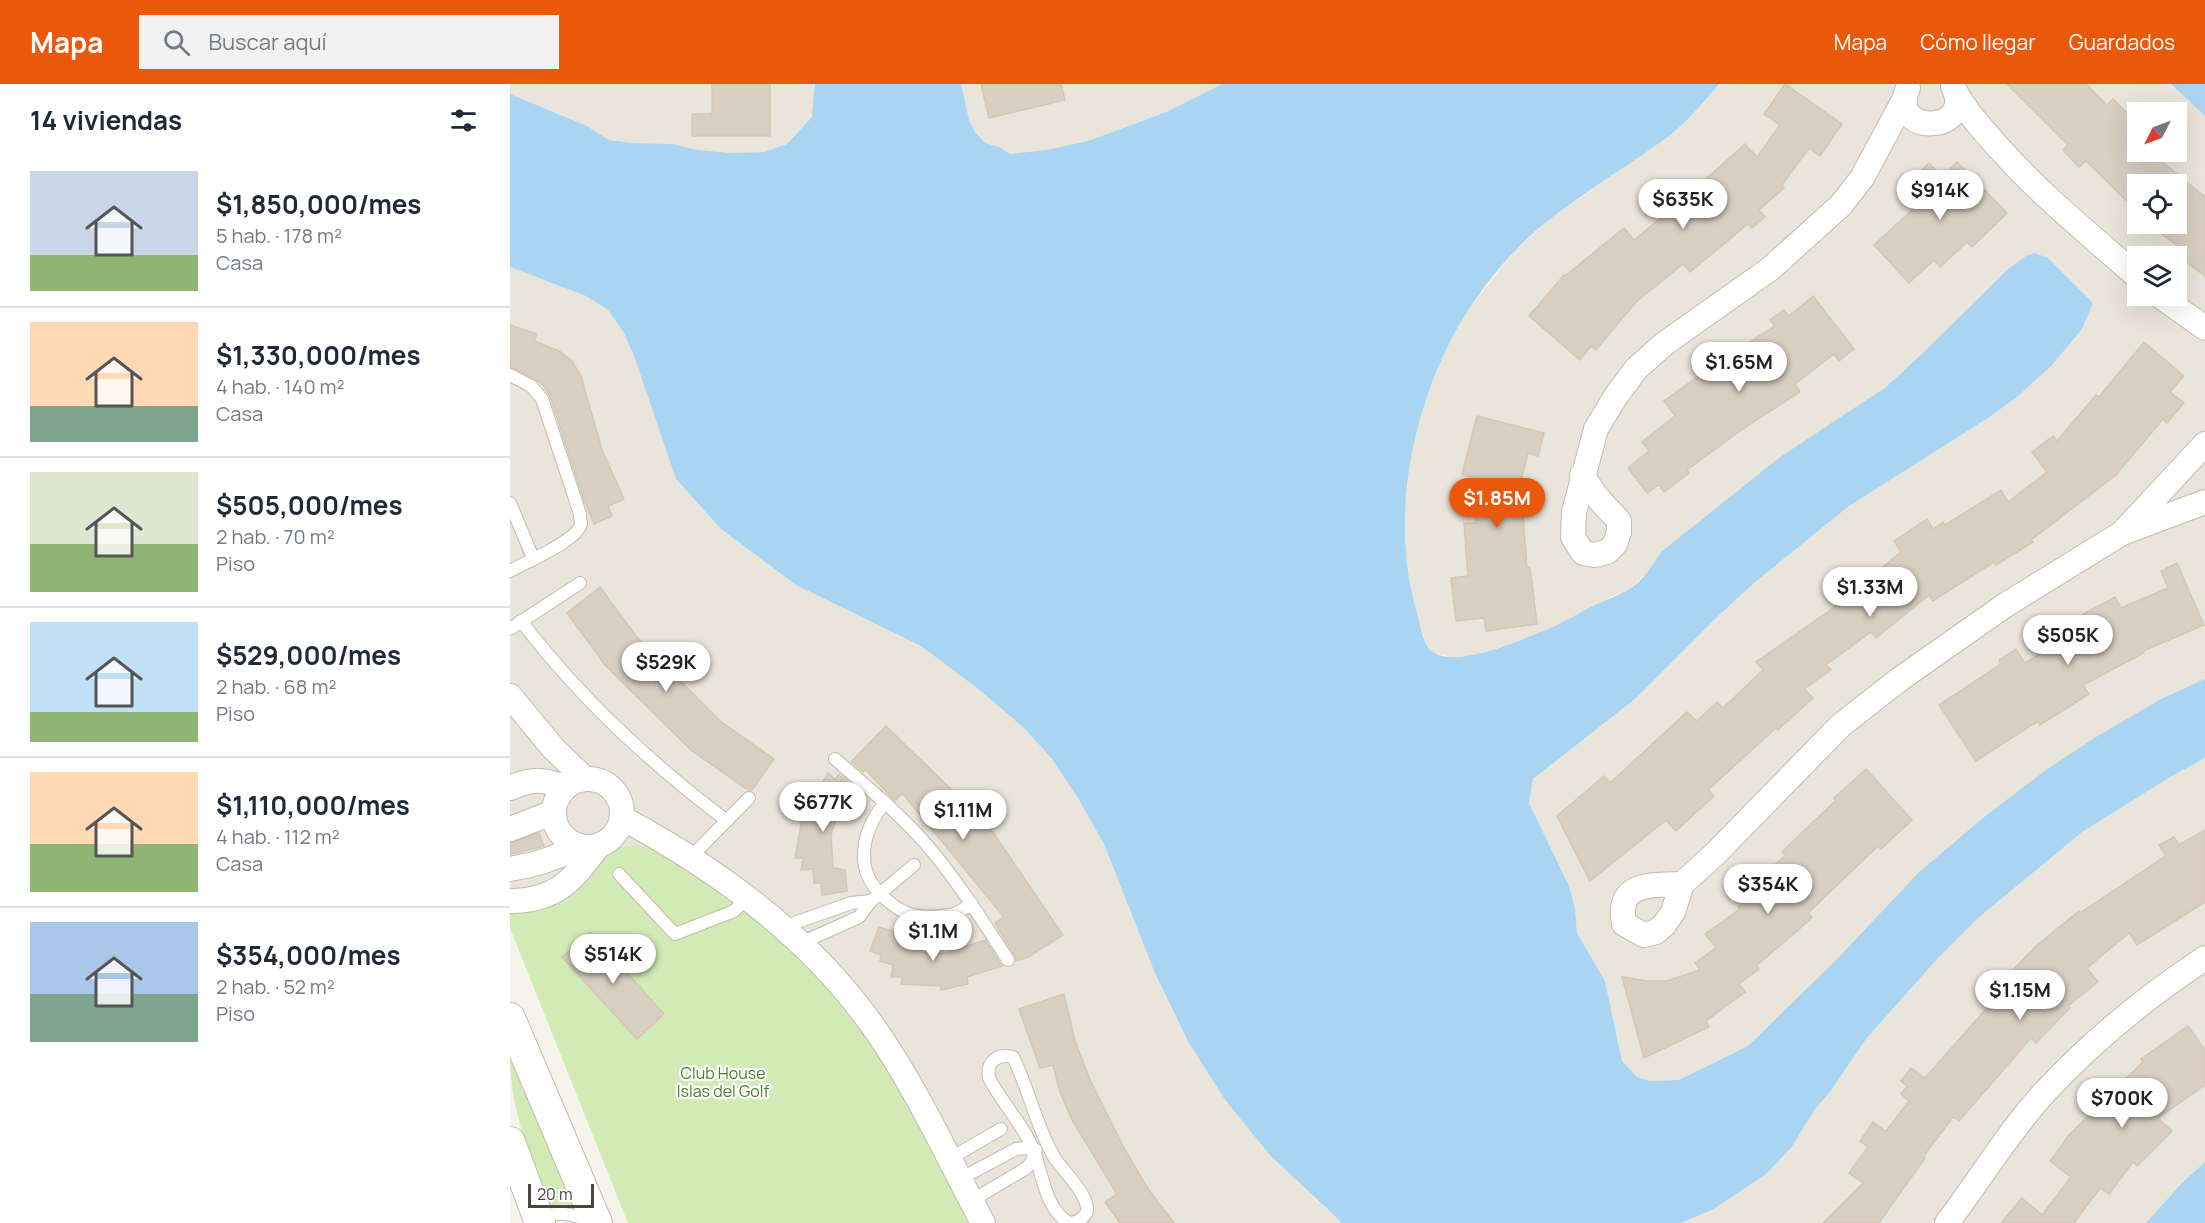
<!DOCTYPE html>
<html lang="es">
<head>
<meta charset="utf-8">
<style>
  body { margin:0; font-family:Manrope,sans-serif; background:#f2f2f3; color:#1f2937; height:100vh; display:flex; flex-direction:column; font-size:22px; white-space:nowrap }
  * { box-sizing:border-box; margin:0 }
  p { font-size:20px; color:#747a83 }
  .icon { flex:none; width:33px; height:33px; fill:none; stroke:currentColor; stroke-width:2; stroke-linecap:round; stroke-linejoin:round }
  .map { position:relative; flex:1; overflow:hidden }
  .drawer { display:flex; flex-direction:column; background:#fff; width:510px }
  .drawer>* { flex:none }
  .needle { width:39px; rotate:228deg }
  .buttons { position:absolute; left:1617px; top:18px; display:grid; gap:12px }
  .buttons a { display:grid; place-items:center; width:60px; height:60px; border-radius:0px; background:#fff; box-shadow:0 6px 24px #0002; font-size:30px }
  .scale { position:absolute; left:18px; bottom:15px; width:66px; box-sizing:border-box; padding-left:6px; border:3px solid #4b4439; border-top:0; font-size:16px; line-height:21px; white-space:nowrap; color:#4b4439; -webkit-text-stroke:4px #fff; paint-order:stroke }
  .price { position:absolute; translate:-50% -51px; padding:0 14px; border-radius:21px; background:#fff; color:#222; font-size:20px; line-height:39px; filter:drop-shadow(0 2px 3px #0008) }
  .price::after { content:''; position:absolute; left:50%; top:36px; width:18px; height:14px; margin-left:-9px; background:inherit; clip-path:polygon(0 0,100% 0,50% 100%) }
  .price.current { background:#ea580c; color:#fff }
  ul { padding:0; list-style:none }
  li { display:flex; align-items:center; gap:18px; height:150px; padding:0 30px }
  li+li { border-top:2px solid #e0e1e3 }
  li span { display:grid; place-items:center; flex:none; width:168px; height:120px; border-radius:0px; color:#555 }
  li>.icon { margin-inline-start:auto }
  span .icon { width:72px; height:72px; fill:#fffc; stroke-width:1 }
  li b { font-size:26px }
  h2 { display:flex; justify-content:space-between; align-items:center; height:72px; padding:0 30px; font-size:26px }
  header { display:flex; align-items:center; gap:36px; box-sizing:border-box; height:84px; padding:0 30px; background:#ea580c; color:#fff }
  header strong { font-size:28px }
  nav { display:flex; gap:33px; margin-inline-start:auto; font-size:21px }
  .search { width:420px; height:54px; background:#f2f2f3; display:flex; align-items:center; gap:15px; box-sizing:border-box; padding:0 21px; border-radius:0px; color:#747a83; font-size:22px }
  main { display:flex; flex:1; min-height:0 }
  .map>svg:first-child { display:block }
  .residential { fill:#eae5da; fill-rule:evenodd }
  .green { fill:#d2eab5 }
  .water { fill:#a9d4f2 }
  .building { fill:#d8cfc1; stroke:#d3c7b4; stroke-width:1.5 }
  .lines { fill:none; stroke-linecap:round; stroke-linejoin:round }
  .service-casing { stroke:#c2bbae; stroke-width:14 }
  .minor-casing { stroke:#c2bbae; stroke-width:26 }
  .tertiary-casing { stroke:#c2bbae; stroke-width:32 }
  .service { stroke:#fff; stroke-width:12 }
  .minor { stroke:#fff; stroke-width:24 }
  .tertiary { stroke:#fff; stroke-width:30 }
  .labels { text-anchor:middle; stroke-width:4.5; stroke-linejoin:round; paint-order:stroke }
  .park-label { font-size:16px; fill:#4a7f2a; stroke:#fff }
</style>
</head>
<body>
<header>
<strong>Mapa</strong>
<div class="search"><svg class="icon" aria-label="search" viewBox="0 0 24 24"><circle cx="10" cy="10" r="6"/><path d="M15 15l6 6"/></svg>Buscar aquí</div>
<nav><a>Mapa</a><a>Cómo llegar</a><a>Guardados</a></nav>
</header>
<main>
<section class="drawer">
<h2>14 viviendas<svg class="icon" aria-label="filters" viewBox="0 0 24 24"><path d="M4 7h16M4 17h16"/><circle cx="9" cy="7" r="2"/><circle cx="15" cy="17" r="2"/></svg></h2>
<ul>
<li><span style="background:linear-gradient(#c9d6e8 70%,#8fb573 0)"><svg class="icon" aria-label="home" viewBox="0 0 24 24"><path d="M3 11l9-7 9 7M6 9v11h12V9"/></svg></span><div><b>$1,850,000/mes</b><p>5 hab. · 178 m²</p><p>Casa</p></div></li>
<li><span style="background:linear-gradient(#ffd9b3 70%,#7fa58c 0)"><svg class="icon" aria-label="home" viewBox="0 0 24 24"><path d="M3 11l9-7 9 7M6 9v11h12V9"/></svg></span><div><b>$1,330,000/mes</b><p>4 hab. · 140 m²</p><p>Casa</p></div></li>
<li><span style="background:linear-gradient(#dfe7d0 60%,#8fb573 0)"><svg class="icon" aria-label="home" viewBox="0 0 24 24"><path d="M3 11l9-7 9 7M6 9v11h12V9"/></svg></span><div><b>$505,000/mes</b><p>2 hab. · 70 m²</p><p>Piso</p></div></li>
<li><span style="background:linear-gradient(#bfe0f5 75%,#8fb573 0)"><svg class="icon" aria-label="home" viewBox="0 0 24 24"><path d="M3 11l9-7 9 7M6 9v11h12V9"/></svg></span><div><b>$529,000/mes</b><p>2 hab. · 68 m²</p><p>Piso</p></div></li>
<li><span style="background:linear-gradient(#ffd9b3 60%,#8fb573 0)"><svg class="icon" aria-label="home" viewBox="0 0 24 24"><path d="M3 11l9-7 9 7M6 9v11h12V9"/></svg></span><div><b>$1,110,000/mes</b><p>4 hab. · 112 m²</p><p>Casa</p></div></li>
<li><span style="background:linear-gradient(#a9c7e8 60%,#7fa58c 0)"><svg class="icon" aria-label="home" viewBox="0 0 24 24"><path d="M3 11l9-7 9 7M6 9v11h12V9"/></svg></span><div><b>$354,000/mes</b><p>2 hab. · 52 m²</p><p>Piso</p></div></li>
</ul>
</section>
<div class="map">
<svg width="1695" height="1139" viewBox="0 0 1695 1139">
  <rect width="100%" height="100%" fill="#f6f3ec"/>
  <g class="residential">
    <polygon points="0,0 305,0 305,14 302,33 277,60 254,68 221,69 188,66 163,60 122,59 99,56 77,42 0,10"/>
    <polygon points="451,0 712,0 656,28 578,57 536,66 500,70 489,63 475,59 465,48 459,36"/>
    <path d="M1209,0H1661L1695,32V595L1651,615L1536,686L1474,733L1409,788L1328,874L1238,962L1169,996L1140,997L1127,993L1112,977L1095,897L1067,849L1065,825L1059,802L1019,719L1023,695L1125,615L1206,534L1244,499L1339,422L1478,334L1508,312L1583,219L1538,174L1414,268L1376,303L1270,373L1151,468L1139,487L1117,507L1102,512L1055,538L1004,559L962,572L943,573L924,569L916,560L902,511L896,471L895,426L899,386L908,336L935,267L958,226L1005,167L1040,135L1165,47ZM1628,28H1666V68H1628ZM1628,100H1666V140H1628ZM1628,172H1666V212H1628Z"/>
    <polygon points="0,183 76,212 98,226 114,249 124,272 166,395 211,445 286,501 411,562 471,607 515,645 542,675 569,716 594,760 644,887 804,1114 832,1139 118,1139 0,843"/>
    <polygon points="1695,674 1695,1078 1671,1100 1636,1139 1171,1139 1202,1126 1255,1091 1281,1064 1305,1025 1320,1008 1356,955 1428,874 1467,835 1572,748 1662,692"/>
  </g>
  <g class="green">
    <polygon points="124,761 148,766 207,803 291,873 351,940 396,1009 464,1139 118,1139 0,844 0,830 103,765"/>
    <path d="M0,972L68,1123L54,1120L38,1122C20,1075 0,1023 0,972Z"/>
  </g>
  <g class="water">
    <path d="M305,0H451L459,36L465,48L475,59L489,63L500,70L536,66L578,57L656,28L712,0H1209C1195,16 1182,32 1166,46C1157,55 1145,61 1135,69C1104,90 1070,112 1040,135C997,169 960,216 936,266C898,346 882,443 907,529C911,541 912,560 923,568C948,585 1013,555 1038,545C1053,539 1067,530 1081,523C1092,517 1105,513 1116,507C1132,499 1142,482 1151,468L1270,373L1376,303L1414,268L1498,185L1516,172L1524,169L1538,174L1583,219L1572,245L1541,282L1508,312L1478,334L1339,422L1244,499L1206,534L1125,615L1023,695L1019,719L1059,802L1065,825L1067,849L1095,897L1112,977L1127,993L1140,997L1169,996L1238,962L1328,874L1409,788L1474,733L1536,686L1586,653L1651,615L1695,595V674L1662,692L1572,748L1467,835L1428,874L1356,955L1320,1008L1305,1025L1281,1064L1255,1091L1202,1126L1171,1139H832L760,1071L716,1017L679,959L644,887L594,760L569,716L542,675L515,645L471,607L411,562L286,501L211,445L166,395L124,272L114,249L98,226L76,212L0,183V10L77,42L99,56L122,59L163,60L188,66L221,69L254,68L277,60L302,33Z"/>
    <polygon points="1661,0 1695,0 1695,32"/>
    <polygon points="1695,1078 1695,1139 1636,1139 1671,1100"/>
  </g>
  <g class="building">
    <polygon points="202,0 260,0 260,52 182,52 182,30 202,30"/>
    <polygon points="471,0 551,0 555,16 479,34"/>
    <polygon points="1275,0 1332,40 1310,72 1299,64 1272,101 1274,104 1249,126 1255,133 1242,144 1238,140 1180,188 1173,180 1126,218 1086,266 1081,262 1070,276 1019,232 1054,191 1055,192 1114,144 1124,156 1198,95 1197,94 1235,60 1247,73 1270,41 1254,30"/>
    <polygon points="1497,0 1576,0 1597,21 1603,15 1628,39 1628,68 1640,68 1695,113 1695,192 1667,171 1671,165 1639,140 1666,140 1666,100 1628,100 1628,128 1576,77 1569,83 1553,66 1558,61"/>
    <polygon points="1447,78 1497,129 1462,163 1457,158 1430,183 1424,176 1399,199 1364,161 1415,114 1399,98 1419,79 1432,93"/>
    <polygon points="1303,212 1344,265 1329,277 1324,270 1285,300 1290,308 1234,344 1177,386 1179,389 1154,408 1149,401 1137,409 1118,384 1139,367 1132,358 1165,332 1154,317 1205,280 1265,242 1260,236 1274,226 1279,232"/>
    <polygon points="0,241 27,250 24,257 49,267 62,277 71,292 92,366 114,415 98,422 102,432 84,440 74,416 40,312 33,301 25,295 0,283"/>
    <polygon points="1634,258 1674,292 1660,308 1674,319 1657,339 1653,335 1606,391 1521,456 1523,458 1486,481 1484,478 1423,517 1419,511 1366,554 1361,548 1316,581 1321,586 1294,605 1303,614 1268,646 1266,644 1198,706 1204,712 1166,747 1156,736 1080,797 1047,732 1094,692 1100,699 1177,628 1187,637 1207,618 1213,624 1253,586 1246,578 1319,527 1391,468 1384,457 1417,435 1423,445 1433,438 1435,441 1491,406 1498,418 1537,388 1522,368 1543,352 1547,357 1586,311 1589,313"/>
    <polygon points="967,332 1034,349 1028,372 1018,369 1005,420 1012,420 1017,484 1020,483 1027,540 976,547 974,534 946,537 941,494 958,492 954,439 966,439 962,393 952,390"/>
    <polygon points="1667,479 1694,541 1633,567 1634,569 1573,601 1579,610 1530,641 1528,637 1466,677 1429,621 1491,580 1489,576 1506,565 1515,579 1559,551 1553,541 1605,513 1611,524 1658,504 1651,487"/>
    <polygon points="90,503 126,552 210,637 264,675 242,706 238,706 182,667 95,581 57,529"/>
    <polygon points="376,642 478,741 553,851 518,873 506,877 505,872 485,839 494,833 392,709 385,717 355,685 353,688 341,678"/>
    <polygon points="1356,685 1402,736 1371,765 1368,762 1298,829 1302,834 1246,882 1249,885 1229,900 1235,908 1196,937 1199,943 1134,974 1112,893 1138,897 1157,897 1190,886 1185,879 1206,864 1195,850 1230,825 1228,823 1238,814 1233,808 1276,771 1272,768 1326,716 1324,714"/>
    <polygon points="318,689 325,695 329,690 344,703 326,734 321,751 323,784 335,786 337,807 312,811 311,799 304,799 303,785 291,786 293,774 285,774 292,735 288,734 299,708 305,711"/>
    <polygon points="1695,746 1695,818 1627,861 1619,849 1577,884 1588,898 1558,922 1560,924 1526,959 1521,954 1449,1037 1443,1033 1413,1073 1415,1074 1369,1139 1313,1139 1353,1099 1339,1089 1358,1063 1350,1057 1363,1038 1376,1047 1399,1017 1391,1010 1397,1002 1391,997 1401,984 1415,994 1483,917 1478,912 1526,862 1569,827 1570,829 1656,772 1649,761 1664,753 1669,761"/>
    <polygon points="29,749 34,762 1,770 0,759"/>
    <polygon points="369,843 389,849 388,861 420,870 438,869 475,856 492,882 457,893 458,900 431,906 431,902 391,900 392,893 381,893 383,881 370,877 371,871 360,867"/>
    <polygon points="80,848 154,930 127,955 52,873"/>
    <polygon points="554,910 565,957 581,998 615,1066 639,1106 664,1139 610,1139 595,1118 607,1110 562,1036 550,1008 543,981 530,984 509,925"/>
    <polygon points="1678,942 1695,966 1695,1001 1648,1034 1662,1047 1627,1082 1623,1078 1599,1110 1590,1104 1564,1139 1491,1139 1512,1114 1532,1131 1561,1093 1540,1077 1559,1051 1633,978 1631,975"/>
  </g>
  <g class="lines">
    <g class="service-casing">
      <g id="service">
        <path d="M0,291L21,302L32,315L70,430C70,434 71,437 71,440C67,457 16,478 0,487"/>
        <polyline points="0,419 23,474"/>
        <path d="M11,537C70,614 140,679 217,737"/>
        <polyline points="0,545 70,499"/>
        <path d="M325,675C358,704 394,733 422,767C450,801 474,839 498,876"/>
        <path d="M375,718C360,737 351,759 355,783C359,803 381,823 399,830C411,834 428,833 441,831C448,829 455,824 462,820"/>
        <polyline points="180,774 239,714"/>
        <polyline points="109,790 165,850 224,827 237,814"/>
        <polyline points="273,843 341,819 361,817"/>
        <polyline points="291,859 349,833 361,817 404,781"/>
        <polyline points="439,1075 491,1045"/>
        <polyline points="450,1095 506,1065 516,1064 524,1067"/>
        <polyline points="461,1117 515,1085 521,1079 526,1066"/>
        <path d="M28,1136C44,1125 65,1130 80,1138"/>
        <path d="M559,1139C536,1125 533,1094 525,1070C516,1044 492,1019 479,994C476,978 487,969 503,973C519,1005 526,1042 544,1073C553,1087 576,1108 577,1124C578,1132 569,1137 562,1139"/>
      </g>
    </g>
    <g class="minor-casing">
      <g id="minor">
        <path d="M1398,4C1376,52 1467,51 1443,2"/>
        <path d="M1445,7C1457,29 1473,46 1490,65C1532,112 1580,151 1628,193"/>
        <polyline points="1650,212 1695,244"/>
        <polyline points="1695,360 1612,449 1695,418"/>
        <polyline points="1072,391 1086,412 1109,437 1109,448 1105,460 1097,468 1085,471 1073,469 1063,453 1064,428 1086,345 1106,312 1126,285 1154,260 1260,185 1331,121 1352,94 1395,14"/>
        <polyline points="0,612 43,664 75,695"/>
        <circle cx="78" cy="729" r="34"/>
        <path d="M0,704C23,694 32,695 55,703"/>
        <path d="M112,734C209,786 301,853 365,945C407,1005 438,1074 473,1139"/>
        <polyline points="0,745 44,728"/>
        <path d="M0,785C26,781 47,774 70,762"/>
        <path d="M1172,800C1142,801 1106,797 1114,840L1134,851L1146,848L1154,841L1163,828L1172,800L1205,770L1331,641L1390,595L1494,522L1612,449"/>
        <path d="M0,817C46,817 63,796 88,762"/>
        <path d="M1437,1139C1469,1097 1497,1050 1533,1010C1581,958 1636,913 1695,874"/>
      </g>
    </g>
    <g class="tertiary-casing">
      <g id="tertiary">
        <polyline points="0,934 87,1139"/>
        <polyline points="0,1058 30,1139"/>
      </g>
    </g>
    <use href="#service" class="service"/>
    <use href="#minor" class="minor"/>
    <use href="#tertiary" class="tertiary"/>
  </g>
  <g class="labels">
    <g class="park-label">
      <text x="213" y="995">Club House<tspan x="213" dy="18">Islas del Golf</tspan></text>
    </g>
  </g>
</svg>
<div class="buttons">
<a><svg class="needle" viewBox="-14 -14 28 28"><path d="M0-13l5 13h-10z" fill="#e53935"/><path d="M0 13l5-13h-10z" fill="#747a83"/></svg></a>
<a><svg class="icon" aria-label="locate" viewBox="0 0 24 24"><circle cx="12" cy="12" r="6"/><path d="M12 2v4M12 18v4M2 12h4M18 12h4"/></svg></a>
<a><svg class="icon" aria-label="layers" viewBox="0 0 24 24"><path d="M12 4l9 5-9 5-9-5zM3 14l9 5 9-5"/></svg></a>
</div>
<div class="scale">20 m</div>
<b class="price" style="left:1430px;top:137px">$914K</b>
<b class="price" style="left:1173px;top:146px">$635K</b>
<b class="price" style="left:1229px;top:309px">$1.65M</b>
<b class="price current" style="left:987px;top:445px">$1.85M</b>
<b class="price" style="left:1360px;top:534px">$1.33M</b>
<b class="price" style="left:1558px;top:582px">$505K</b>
<b class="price" style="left:156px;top:609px">$529K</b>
<b class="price" style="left:313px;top:749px">$677K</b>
<b class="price" style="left:453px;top:757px">$1.11M</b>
<b class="price" style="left:1258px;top:831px">$354K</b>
<b class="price" style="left:423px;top:878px">$1.1M</b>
<b class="price" style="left:103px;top:901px">$514K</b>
<b class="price" style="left:1510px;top:937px">$1.15M</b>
<b class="price" style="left:1612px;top:1045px">$700K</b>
</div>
</main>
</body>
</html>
